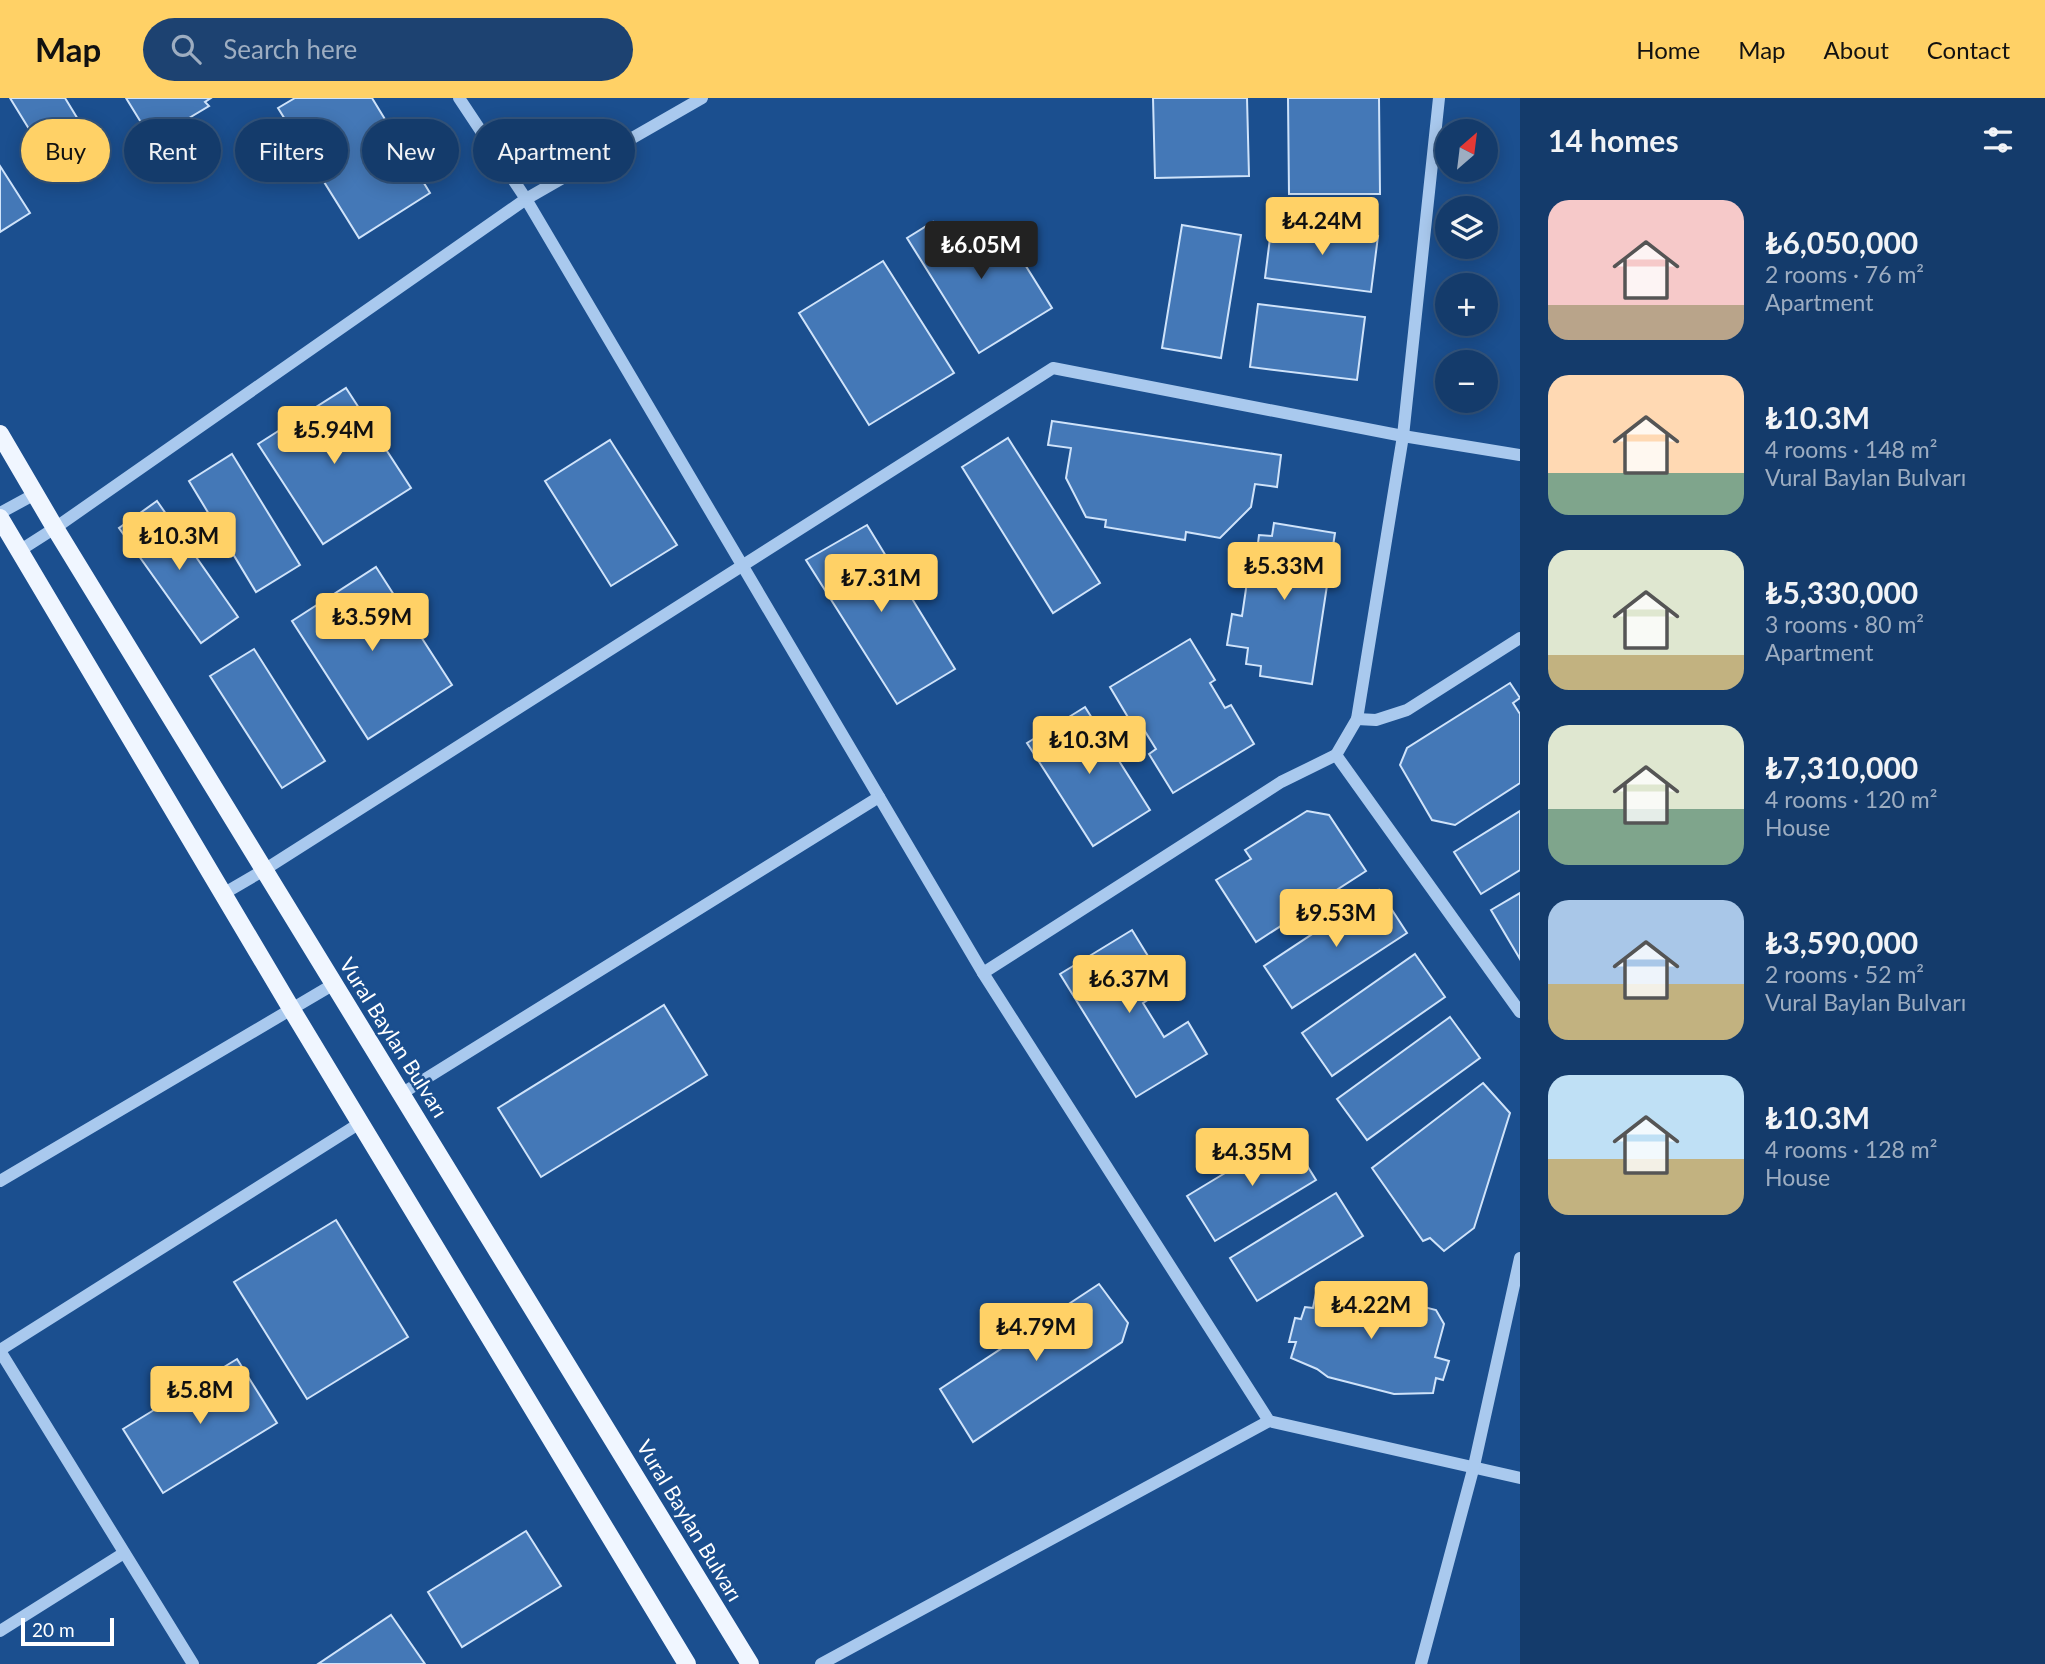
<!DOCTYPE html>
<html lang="en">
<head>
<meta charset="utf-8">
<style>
  body { margin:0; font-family:Lato,sans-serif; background:#1d4271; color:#f1f3f6; height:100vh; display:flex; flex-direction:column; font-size:26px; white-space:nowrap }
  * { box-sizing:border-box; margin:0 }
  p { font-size:23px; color:#9dadc1 }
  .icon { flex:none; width:38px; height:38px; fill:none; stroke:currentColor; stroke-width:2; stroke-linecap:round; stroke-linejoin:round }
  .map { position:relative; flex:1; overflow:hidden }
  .drawer { display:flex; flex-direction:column; background:#143b6b; width:525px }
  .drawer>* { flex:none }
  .guide { position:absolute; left:21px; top:21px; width:665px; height:63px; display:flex; gap:14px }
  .needle { width:46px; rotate:28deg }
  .buttons { position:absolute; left:1435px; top:21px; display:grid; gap:14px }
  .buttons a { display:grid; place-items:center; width:63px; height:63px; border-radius:50%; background:#143b6b; box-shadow:0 4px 18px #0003,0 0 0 2px #33557e; font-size:35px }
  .scale { position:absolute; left:21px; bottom:18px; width:93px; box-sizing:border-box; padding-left:7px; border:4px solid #fff; border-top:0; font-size:19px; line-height:24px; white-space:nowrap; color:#fff; -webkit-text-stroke:5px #1b4f8f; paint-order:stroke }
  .price { position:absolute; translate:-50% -60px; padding:0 16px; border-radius:7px; background:#ffd166; color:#111; font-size:23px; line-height:46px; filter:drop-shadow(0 2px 4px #0008) }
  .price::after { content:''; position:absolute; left:50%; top:42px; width:21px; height:16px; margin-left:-10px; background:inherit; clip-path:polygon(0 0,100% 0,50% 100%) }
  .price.selected { background:#222; color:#fff }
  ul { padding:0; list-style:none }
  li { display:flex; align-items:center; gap:21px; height:175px; padding:0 28px }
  li span { display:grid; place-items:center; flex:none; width:196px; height:140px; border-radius:21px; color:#555 }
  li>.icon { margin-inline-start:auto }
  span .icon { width:84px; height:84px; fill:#fffc; stroke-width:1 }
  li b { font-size:30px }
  h2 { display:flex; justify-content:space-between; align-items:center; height:84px; padding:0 28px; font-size:30px }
  .pill { padding:0 24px; border-radius:32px; background:#143b6b; box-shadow:0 4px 18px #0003,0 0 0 2px #33557e; font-size:24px; line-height:63px }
  .pill.selected { background:#ffd166; color:#111 }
  header { display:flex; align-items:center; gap:42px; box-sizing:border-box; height:98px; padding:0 35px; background:#ffd166; color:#111 }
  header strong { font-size:33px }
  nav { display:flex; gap:38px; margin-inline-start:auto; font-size:24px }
  .search { width:490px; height:63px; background:#1d4271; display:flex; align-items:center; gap:18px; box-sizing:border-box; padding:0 24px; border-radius:38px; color:#9dadc1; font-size:26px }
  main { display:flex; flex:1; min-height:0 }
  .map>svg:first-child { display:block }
  .building { fill:#4478b7; stroke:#cfe3fa; stroke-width:2 }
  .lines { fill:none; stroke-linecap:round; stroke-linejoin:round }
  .minor { stroke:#a9c9ee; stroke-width:12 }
  .major { stroke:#f0f6ff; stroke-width:18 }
  .labels { text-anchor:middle; stroke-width:5; stroke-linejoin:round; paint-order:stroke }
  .street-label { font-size:21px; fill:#fff; stroke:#1b4f8f }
</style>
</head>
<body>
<header>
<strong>Map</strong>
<div class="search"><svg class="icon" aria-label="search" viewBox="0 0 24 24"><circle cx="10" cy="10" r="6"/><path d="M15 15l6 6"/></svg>Search here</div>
<nav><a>Home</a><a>Map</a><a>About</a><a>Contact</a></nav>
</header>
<main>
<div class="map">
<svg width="1520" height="1566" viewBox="0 0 1520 1566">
  <rect width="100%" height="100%" fill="#1b4f8f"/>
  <g class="building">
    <polygon points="10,0 65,0 101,59 61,83"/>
    <polygon points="126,0 211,0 205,4 209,8 174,29 172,26 150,39"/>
    <polygon points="295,0 372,0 430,95 359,140 278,10"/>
    <polygon points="1153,0 1247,0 1249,78 1155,80"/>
    <polygon points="1288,0 1379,0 1380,96 1289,96"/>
    <polygon points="0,68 30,115 0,134"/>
    <polygon points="933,124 939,134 952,126 955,134 966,127 971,135 983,128 988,136 1001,128 1052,210 979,255 907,140"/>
    <polygon points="1272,124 1378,138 1371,194 1265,180"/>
    <polygon points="1182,127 1241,137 1221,260 1162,250"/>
    <polygon points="883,163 954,275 869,327 799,215"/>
    <polygon points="1258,206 1365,219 1357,282 1250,269"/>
    <polygon points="346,290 411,390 323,446 258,346"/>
    <polygon points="1052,323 1281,357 1277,389 1255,386 1251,409 1220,440 1186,434 1185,442 1105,429 1106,422 1086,419 1066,380 1071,350 1048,347"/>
    <polygon points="1008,340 1100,485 1053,515 962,369"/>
    <polygon points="610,342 677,447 611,488 545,383"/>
    <polygon points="232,356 300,467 256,494 189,383"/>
    <polygon points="157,403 238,519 201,545 119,430"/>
    <polygon points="1274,425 1335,435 1312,586 1260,578 1261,568 1246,566 1248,550 1227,547 1232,516 1242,518 1247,484 1239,483 1244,451 1257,453 1259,437 1272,438"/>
    <polygon points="867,427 955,571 897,606 806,462"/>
    <polygon points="376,469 452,587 368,641 292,523"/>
    <polygon points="1190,541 1215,582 1210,585 1225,610 1231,607 1254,646 1173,695 1149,656 1156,651 1141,627 1135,631 1110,589"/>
    <polygon points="254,551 325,663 282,690 210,578"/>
    <polygon points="1510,585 1520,600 1513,605 1520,616 1520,685 1455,727 1432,722 1400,667 1407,650"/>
    <polygon points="1085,609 1150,712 1093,748 1027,645"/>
    <polygon points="1307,713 1329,717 1366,773 1256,844 1216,782 1251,761 1245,752"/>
    <polygon points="1520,713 1520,772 1481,796 1454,754"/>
    <polygon points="1379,792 1407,835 1292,910 1264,868"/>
    <polygon points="1520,795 1520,861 1491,812"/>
    <polygon points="1132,832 1151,863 1140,870 1149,885 1143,888 1151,900 1143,905 1164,939 1188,924 1207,956 1136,999 1060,876"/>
    <polygon points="1415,856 1445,899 1332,978 1302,935"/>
    <polygon points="664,907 707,977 541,1079 498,1010"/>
    <polygon points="1450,919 1480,960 1367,1042 1337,1001"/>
    <polygon points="1483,985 1510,1015 1474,1130 1444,1153 1430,1140 1423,1143 1372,1070"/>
    <polygon points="1288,1037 1316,1082 1215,1143 1187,1098"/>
    <polygon points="1336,1095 1363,1138 1257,1203 1230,1160"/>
    <polygon points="336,1122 408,1239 307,1301 234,1184"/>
    <polygon points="1099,1186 1128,1225 1122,1244 973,1344 940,1291"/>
    <polygon points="1334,1186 1436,1212 1444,1226 1435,1259 1449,1263 1443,1282 1436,1280 1433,1295 1394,1296 1328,1279 1317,1271 1291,1260 1296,1244 1289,1244 1295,1220 1301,1221 1305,1209 1313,1210 1316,1195"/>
    <polygon points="237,1261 277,1325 163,1395 123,1331"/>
    <polygon points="526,1433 561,1488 462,1549 428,1494"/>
    <polygon points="391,1517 425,1566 318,1566"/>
  </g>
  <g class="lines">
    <g class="minor">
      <polyline points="459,0 526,101 983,875 1269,1323 1520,1380"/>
      <polyline points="0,415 35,396"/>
      <polyline points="19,453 55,430 526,101 702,0"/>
      <polyline points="1357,621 1376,622 1407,612 1520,540"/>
      <polyline points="1336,657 1357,621 1403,338 1439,0"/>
      <polyline points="223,796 264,772 1053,270 1403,338 1520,357"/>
      <polyline points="983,875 1281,684 1336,657 1520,914"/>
      <polyline points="401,996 879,699"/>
      <polyline points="0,1083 334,886"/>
      <polyline points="0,1252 360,1025"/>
      <polyline points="0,1253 193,1566"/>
      <polyline points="0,1533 124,1455"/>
      <polyline points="821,1566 1269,1323"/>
      <polyline points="1421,1566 1474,1368 1520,1160"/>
    </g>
    <g class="major">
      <polyline points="0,336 55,430 750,1566"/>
      <polyline points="0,420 292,912 687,1566"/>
    </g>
  </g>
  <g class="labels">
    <g class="street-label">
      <text transform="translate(393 940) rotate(58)" y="7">Vural Baylan Bulvarı</text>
      <text transform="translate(689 1423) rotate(59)" y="7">Vural Baylan Bulvarı</text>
    </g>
  </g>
</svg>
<div class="buttons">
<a><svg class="needle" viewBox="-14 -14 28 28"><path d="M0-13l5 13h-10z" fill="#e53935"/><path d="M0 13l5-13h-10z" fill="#9dadc1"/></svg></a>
<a><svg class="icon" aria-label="layers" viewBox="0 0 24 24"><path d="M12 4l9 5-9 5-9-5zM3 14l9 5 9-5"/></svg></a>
<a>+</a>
<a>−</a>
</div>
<div class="scale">20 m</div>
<b class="price" style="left:1322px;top:159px">₺4.24M</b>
<b class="price selected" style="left:981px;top:183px">₺6.05M</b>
<b class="price" style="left:334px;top:368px">₺5.94M</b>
<b class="price" style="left:179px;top:474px">₺10.3M</b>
<b class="price" style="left:1284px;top:504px">₺5.33M</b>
<b class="price" style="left:881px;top:516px">₺7.31M</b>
<b class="price" style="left:372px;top:555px">₺3.59M</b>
<b class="price" style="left:1089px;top:678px">₺10.3M</b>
<b class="price" style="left:1336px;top:851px">₺9.53M</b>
<b class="price" style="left:1129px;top:917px">₺6.37M</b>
<b class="price" style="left:1252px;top:1090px">₺4.35M</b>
<b class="price" style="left:1371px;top:1243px">₺4.22M</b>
<b class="price" style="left:1036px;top:1265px">₺4.79M</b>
<b class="price" style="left:200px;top:1328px">₺5.8M</b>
<div class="guide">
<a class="pill selected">Buy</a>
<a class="pill">Rent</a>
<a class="pill">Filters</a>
<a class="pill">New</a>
<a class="pill">Apartment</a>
</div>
</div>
<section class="drawer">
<h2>14 homes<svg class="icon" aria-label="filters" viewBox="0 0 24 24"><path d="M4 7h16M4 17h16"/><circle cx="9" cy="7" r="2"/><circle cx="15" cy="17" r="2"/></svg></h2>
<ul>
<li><span style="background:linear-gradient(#f6c9c9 75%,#b9a48a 0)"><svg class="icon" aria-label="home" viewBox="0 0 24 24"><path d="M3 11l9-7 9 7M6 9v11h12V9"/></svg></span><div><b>₺6,050,000</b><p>2 rooms · 76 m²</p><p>Apartment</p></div></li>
<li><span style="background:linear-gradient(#ffd9b3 70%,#7fa58c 0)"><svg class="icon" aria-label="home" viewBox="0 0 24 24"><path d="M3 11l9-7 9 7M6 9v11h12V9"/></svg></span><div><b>₺10.3M</b><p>4 rooms · 148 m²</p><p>Vural Baylan Bulvarı</p></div></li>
<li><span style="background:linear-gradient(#dfe7d0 75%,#c2b280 0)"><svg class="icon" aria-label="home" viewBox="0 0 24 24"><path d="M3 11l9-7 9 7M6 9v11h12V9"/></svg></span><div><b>₺5,330,000</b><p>3 rooms · 80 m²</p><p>Apartment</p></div></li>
<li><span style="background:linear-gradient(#dfe7d0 60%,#7fa58c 0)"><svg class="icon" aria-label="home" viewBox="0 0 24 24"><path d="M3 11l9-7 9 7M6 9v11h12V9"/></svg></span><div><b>₺7,310,000</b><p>4 rooms · 120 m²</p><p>House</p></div></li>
<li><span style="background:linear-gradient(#a9c7e8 60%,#c2b280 0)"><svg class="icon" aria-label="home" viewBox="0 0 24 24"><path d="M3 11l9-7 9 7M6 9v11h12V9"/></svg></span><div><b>₺3,590,000</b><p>2 rooms · 52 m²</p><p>Vural Baylan Bulvarı</p></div></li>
<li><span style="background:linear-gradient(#bfe0f5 60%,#c2b280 0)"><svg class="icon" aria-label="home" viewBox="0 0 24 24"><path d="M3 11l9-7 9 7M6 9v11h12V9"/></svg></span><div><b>₺10.3M</b><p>4 rooms · 128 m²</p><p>House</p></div></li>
</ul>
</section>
</main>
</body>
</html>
